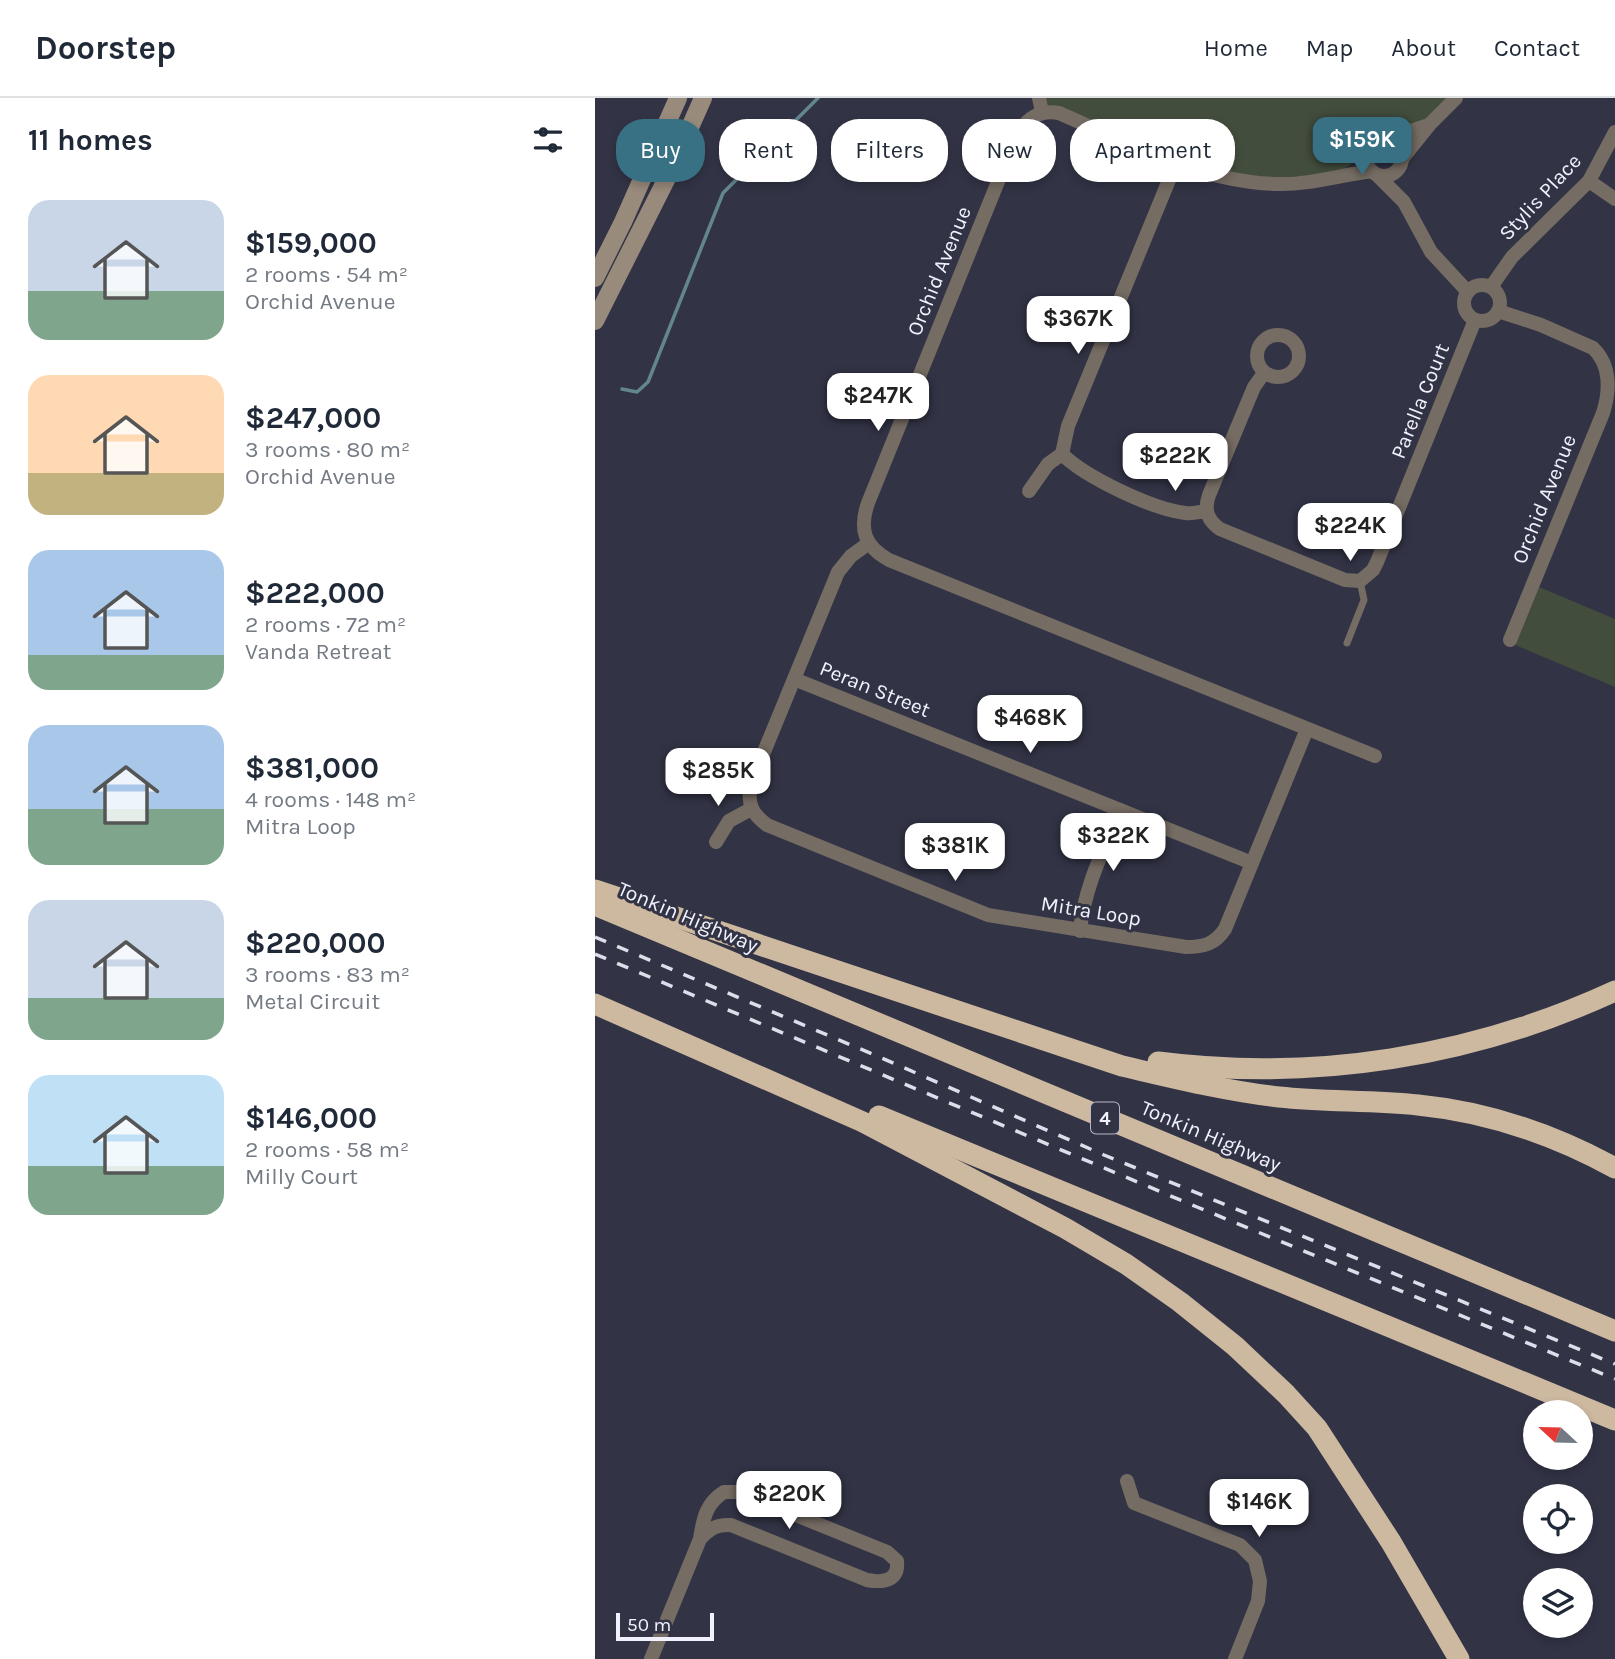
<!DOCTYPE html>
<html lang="en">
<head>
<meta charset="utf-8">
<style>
  body { margin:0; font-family:Karla,sans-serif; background:#f2f2f3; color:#1f2937; height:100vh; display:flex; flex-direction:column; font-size:26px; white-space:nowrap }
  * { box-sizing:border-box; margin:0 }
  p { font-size:23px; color:#747a83 }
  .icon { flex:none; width:38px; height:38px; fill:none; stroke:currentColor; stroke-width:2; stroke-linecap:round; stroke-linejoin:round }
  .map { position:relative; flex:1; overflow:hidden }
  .panel { display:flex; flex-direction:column; background:#fff; width:595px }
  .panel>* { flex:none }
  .hud { position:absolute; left:21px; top:21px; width:665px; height:63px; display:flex; gap:14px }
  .needle { width:46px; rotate:292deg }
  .controls { position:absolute; left:928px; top:1302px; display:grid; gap:14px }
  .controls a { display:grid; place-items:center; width:70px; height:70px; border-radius:50%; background:#fff; box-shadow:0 4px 10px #0003; font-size:35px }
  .scale { position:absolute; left:21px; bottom:18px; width:98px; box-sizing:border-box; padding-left:7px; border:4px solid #f1f2fe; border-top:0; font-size:19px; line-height:24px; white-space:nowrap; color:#f1f2fe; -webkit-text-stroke:5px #323345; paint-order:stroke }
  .price { position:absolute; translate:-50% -60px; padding:0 16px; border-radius:14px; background:#fff; color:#222; font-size:23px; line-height:46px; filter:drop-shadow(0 2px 4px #0008) }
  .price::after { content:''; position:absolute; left:50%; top:42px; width:21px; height:16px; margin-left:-10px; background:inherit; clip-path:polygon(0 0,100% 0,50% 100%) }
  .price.selected { background:#387184; color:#fff }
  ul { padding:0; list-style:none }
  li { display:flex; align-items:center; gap:21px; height:175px; padding:0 28px }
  li span { display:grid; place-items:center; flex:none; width:196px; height:140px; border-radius:21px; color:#555 }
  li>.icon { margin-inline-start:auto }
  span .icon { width:84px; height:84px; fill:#fffc; stroke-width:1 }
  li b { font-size:30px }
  h2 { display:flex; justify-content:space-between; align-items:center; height:84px; padding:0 28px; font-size:30px }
  .tag { padding:0 24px; border-radius:28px; background:#fff; box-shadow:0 4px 10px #0003; font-size:24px; line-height:63px }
  .tag.selected { background:#387184; color:#fff }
  header { display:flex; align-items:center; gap:42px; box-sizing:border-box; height:98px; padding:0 35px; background:#fff; border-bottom:2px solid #e0e1e3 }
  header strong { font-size:33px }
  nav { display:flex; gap:38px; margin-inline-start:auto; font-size:24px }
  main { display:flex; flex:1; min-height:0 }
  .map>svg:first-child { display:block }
  .green { fill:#424d3d }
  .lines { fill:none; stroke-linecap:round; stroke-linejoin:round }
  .stream { stroke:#63868e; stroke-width:3.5 }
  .service { stroke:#756c63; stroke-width:7 }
  .minor { stroke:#756c63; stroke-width:14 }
  .secondary { stroke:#998b7c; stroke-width:18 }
  .motorway { stroke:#cdb8a0; stroke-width:21 }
  .rail { stroke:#dddeea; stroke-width:3.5; stroke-dasharray:12 12; stroke-linecap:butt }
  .labels { text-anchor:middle; stroke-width:6; stroke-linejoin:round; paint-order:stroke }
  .shield { fill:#323345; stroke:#b8b9c6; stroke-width:2 }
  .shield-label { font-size:19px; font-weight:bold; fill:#f1f2fe }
  .street-label { font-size:21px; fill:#f1f2fe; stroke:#323345 }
</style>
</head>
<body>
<header>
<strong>Doorstep</strong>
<nav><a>Home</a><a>Map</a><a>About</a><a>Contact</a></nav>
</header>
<main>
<section class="panel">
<h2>11 homes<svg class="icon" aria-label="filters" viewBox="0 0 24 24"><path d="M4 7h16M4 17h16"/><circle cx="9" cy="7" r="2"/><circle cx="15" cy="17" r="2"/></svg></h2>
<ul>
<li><span style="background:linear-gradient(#c9d6e8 65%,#7fa58c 0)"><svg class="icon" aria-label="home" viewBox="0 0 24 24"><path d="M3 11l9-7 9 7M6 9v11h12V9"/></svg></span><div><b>$159,000</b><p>2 rooms · 54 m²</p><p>Orchid Avenue</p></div></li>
<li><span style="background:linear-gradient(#ffd9b3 70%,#c2b280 0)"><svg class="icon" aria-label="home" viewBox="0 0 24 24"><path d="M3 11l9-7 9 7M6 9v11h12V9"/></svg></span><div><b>$247,000</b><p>3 rooms · 80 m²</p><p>Orchid Avenue</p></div></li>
<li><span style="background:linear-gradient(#a9c7e8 75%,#7fa58c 0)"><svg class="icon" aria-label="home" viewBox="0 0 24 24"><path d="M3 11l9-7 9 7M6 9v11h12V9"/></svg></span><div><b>$222,000</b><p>2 rooms · 72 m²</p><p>Vanda Retreat</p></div></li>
<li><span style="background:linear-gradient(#a9c7e8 60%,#7fa58c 0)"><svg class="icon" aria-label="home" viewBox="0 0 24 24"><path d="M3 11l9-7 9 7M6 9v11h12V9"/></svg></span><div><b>$381,000</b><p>4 rooms · 148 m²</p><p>Mitra Loop</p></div></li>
<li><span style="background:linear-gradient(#c9d6e8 70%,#7fa58c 0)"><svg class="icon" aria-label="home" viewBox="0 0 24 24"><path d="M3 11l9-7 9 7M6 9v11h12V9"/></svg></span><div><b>$220,000</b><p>3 rooms · 83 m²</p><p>Metal Circuit</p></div></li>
<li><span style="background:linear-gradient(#bfe0f5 65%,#7fa58c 0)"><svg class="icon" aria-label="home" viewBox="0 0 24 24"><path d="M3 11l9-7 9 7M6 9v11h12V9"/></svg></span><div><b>$146,000</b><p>2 rooms · 58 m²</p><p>Milly Court</p></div></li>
</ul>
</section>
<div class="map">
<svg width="1020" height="1561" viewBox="0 0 1020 1561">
  <rect width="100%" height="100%" fill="#323345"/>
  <g class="green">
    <polygon points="444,0 861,0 848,14 779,45 772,54 741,77 636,81 455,13"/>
    <polygon points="944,489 1020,521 1020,589 920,547"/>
  </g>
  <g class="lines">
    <polyline class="stream" points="27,291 42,294 53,284 128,95 223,0"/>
    <polyline class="service" points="752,545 769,502 765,483"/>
    <g class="minor">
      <polyline points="444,0 447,14"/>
      <polyline points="790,42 834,27"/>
      <circle cx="789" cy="60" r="18"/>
      <polyline points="806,62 835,26 861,0"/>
      <path d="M581,65L473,328L467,356C490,379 557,411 590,415C597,416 604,414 611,413"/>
      <path d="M777,73C745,77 714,87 682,86C604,84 533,45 464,15C443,11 430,22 421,39L273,405C264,431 269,448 294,462L780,658"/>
      <polyline points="781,76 809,104 836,154 873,194"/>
      <polyline points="994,83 1020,101"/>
      <circle cx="887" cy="205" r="18"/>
      <polyline points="896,189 917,159 994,83 1020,34"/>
      <path d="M903,213L946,227L998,250C1016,267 1015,293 1008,315L915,542"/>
      <circle cx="683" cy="258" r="21"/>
      <path d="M669,275L659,289L614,397C609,411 612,422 625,431L750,482L765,483L778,472L782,464L880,222"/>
      <polyline points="434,393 453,366 467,356"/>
      <path d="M274,445L256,458L243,474L155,688C153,707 157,716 172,727L393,817L591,849C609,849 620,846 630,831L712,631"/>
      <polyline points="199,581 657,765"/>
      <polyline points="121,744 134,723 156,711"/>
      <path d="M485,833C489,790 509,751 525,712"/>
      <polyline points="532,1383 539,1405 645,1447 660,1462 665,1483 663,1503 640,1561"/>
      <path d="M56,1561L105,1441C108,1421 111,1405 129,1394H144L292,1454L302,1463C304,1483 288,1485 272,1482L136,1427C121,1426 115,1431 105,1441"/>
    </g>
    <g class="secondary">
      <polyline points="0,180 28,124 83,0"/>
      <polyline points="0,223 76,72 108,0"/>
    </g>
    <g class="motorway">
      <path d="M0,792L527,968C579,980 631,993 684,999C730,1004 777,1002 823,1007C894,1014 958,1036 1020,1070"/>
      <polyline points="0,807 1020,1233"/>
      <polyline points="0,906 268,1024 470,1130 531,1166 585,1204 640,1248 691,1296 722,1330 796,1444 864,1561"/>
      <path d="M563,964C719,984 877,959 1020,893"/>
      <polyline points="284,1018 1020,1322"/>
    </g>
    <g class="rail">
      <polyline points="0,839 282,958 509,1057 1020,1266"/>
      <polyline points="0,856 602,1109 1020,1281"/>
    </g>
  </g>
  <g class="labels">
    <rect class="shield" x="496" y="1004.5" width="28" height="31" rx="5"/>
    <g class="shield-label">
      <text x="510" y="1027">4</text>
    </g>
    <g class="street-label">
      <text transform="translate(945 99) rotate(-47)" y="7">Stylis Place</text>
      <text transform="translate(344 173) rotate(-68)" y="7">Orchid Avenue</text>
      <text transform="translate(825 303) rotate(-68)" y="7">Parella Court</text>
      <text transform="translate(949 401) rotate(-68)" y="7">Orchid Avenue</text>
      <text transform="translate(280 591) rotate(22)" y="7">Peran Street</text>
      <text transform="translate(496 813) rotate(9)" y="7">Mitra Loop</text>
      <text transform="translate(93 819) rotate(23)" y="7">Tonkin Highway</text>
      <text transform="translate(616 1038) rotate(23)" y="7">Tonkin Highway</text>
    </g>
  </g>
</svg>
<div class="controls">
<a><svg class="needle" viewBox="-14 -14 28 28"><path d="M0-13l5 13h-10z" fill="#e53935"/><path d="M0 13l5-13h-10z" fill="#747a83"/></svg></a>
<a><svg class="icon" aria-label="locate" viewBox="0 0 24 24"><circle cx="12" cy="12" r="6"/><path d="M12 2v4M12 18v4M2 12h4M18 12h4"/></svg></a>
<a><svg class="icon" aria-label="layers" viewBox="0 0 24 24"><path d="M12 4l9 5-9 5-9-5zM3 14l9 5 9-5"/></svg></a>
</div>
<div class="scale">50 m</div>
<b class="price selected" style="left:767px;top:79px">$159K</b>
<b class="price" style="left:483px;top:258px">$367K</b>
<b class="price" style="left:283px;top:335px">$247K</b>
<b class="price" style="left:580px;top:395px">$222K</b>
<b class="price" style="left:755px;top:465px">$224K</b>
<b class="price" style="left:435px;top:657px">$468K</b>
<b class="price" style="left:123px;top:710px">$285K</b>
<b class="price" style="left:518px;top:775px">$322K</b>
<b class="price" style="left:360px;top:785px">$381K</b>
<b class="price" style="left:194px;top:1433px">$220K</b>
<b class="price" style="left:664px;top:1441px">$146K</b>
<div class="hud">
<a class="tag selected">Buy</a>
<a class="tag">Rent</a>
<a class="tag">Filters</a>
<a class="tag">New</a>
<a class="tag">Apartment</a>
</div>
</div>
</main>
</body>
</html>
